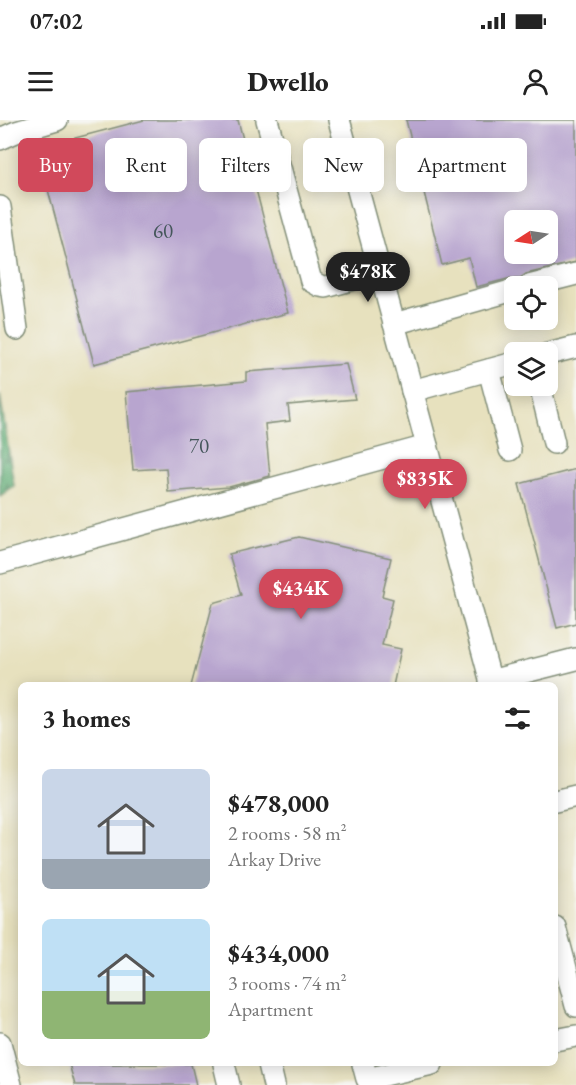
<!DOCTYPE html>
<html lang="en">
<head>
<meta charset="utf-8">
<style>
  body { margin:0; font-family:"EB Garamond",serif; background:#f6f6f6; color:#222; height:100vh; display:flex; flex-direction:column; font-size:22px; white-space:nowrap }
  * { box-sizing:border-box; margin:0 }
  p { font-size:20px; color:#767676 }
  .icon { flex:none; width:33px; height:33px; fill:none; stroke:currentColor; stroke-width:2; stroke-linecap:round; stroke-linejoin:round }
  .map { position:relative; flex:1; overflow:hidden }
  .sheet { position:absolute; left:18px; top:562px; width:540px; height:384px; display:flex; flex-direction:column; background:#fff; border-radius:9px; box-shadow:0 3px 15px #0003 }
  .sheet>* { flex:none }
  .banner { position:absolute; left:18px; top:18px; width:540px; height:54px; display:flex; gap:12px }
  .needle { width:39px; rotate:258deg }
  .fabs { position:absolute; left:504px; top:90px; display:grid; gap:12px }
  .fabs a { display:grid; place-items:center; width:54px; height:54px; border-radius:9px; background:#fff; box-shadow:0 3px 15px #0003; font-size:30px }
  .price { position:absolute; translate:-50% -51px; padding:0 14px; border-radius:21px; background:#d1495b; color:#fff; font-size:20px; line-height:39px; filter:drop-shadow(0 2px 3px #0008) }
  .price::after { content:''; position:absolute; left:50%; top:36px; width:18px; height:14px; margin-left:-9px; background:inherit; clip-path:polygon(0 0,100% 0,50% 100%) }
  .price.current { background:#222; color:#fff }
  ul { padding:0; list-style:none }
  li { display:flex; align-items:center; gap:18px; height:150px; padding:0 24px }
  li span { display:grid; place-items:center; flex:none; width:168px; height:120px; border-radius:9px; color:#555 }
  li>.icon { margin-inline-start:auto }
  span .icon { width:72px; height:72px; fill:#fffc; stroke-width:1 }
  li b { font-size:26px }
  h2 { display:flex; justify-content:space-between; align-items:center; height:72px; padding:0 24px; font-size:26px }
  .tag { padding:0 21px; border-radius:9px; background:#fff; box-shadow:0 3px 15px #0003; font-size:21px; line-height:54px }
  .tag.current { background:#d1495b; color:#fff }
  .status { display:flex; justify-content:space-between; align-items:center; height:42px; padding:0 30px; background:#fff; direction:ltr }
  .status svg { height:16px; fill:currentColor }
  header { display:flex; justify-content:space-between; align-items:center; height:78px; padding:0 24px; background:#fff; font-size:27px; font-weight:800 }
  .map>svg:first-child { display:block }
  .forest { fill:url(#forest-firs); stroke:#407454; stroke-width:1.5 }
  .building { fill:#b8a5cf; fill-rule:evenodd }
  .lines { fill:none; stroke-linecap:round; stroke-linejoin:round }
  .minor-casing { stroke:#838f79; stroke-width:24 }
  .minor { stroke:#fff; stroke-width:21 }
  .labels { text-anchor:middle; stroke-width:4.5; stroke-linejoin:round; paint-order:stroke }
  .number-label { font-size:21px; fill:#45575b }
</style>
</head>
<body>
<div class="status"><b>07:02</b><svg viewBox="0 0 49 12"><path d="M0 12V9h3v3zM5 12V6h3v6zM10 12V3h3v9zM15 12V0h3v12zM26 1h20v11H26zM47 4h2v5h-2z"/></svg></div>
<header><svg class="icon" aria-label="menu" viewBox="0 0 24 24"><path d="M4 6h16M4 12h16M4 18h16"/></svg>Dwello<svg class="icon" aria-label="person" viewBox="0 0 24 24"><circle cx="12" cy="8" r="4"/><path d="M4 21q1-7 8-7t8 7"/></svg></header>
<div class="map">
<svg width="576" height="965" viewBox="0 0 576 965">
  <defs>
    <pattern id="forest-firs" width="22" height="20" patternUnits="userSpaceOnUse" patternTransform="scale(1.5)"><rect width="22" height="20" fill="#60ac74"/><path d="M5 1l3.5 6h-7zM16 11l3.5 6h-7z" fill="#4f8d60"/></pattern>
  </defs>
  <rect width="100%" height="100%" fill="#f6f6f2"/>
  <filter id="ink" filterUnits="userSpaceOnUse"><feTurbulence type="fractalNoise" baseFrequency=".0167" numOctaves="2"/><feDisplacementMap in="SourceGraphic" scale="12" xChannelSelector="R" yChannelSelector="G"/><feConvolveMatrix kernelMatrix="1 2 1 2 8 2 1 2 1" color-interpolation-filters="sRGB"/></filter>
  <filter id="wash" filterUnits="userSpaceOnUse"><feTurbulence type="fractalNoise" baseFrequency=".008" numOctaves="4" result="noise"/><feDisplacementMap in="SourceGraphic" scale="24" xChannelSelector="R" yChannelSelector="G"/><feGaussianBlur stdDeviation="1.35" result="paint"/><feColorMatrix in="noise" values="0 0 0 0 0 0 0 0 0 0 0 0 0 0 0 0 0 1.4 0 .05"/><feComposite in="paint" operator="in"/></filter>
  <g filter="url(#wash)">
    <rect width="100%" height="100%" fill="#e7e1be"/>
    <polygon class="forest" points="0,275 14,366 0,376"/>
    <g id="blocks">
      <g class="building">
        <polygon points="144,0 238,0 288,193 94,244 37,28"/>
        <path d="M406,0H576V142L526,154L519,159L511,158L476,167L469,138L442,145ZM514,100H548V134H514Z"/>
        <polygon points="346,244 355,279 288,285 290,301 265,304 270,356 229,367 168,372 166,348 133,350 126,272 246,261 246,252"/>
        <polygon points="576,349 576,503 557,508 519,364"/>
        <polygon points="299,417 391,438 382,476 393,479 382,525 401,529 393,566 191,566 213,483 241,475 229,434"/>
        <polygon points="69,944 191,944 196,965 75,965"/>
      </g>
    </g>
  </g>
  <g filter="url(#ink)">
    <use href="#blocks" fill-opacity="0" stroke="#838f79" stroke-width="1.5"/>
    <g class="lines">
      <g class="minor-casing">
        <g id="minor">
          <polyline points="267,0 311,161 320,166 326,167 380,152"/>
          <polyline points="339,0 492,566"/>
          <polyline points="0,19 16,12 57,0"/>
          <polyline points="0,87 17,209"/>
          <polyline points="529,166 576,154"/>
          <polyline points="394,204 514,170"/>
          <polyline points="548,234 576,227"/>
          <polyline points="489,250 510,330"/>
          <polyline points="540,266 554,323"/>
          <polyline points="412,271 514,243"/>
          <polyline points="0,443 427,326"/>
          <polyline points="490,561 576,539"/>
          <polyline points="555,681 576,676"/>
          <polyline points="555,807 576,886"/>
          <polyline points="555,920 576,916"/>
          <polyline points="0,923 11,965"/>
          <polyline points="224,944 229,965"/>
          <polyline points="269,944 274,965"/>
          <polyline points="363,944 367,959 432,944"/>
        </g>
      </g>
      <use href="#minor" class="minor"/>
    </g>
  </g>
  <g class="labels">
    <g class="number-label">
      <text x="163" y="118">60</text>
      <text x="199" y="333">70</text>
    </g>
  </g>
</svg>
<div class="fabs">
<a><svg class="needle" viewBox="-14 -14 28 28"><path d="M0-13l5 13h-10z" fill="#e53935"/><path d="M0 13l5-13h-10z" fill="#767676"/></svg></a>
<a><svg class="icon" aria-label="locate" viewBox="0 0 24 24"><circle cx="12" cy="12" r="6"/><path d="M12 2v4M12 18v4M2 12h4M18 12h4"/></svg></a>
<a><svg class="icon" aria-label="layers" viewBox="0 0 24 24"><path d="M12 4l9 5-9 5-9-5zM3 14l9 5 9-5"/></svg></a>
</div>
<b class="price current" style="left:368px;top:183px">$478K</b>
<b class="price" style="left:425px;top:390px">$835K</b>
<b class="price" style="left:301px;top:500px">$434K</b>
<div class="banner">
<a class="tag current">Buy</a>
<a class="tag">Rent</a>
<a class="tag">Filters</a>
<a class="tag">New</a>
<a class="tag">Apartment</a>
</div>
<section class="sheet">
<h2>3 homes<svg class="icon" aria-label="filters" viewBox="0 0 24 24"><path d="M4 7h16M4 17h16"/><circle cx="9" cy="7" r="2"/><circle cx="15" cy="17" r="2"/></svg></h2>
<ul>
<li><span style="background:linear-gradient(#c9d6e8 75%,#9aa5b1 0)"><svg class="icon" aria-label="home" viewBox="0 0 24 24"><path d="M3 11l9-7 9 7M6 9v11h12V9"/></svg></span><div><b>$478,000</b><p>2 rooms · 58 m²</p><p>Arkay Drive</p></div></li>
<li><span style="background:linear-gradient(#bfe0f5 60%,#8fb573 0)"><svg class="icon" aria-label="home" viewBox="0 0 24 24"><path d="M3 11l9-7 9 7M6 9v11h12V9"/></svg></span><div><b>$434,000</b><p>3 rooms · 74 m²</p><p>Apartment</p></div></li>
</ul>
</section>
</div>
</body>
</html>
